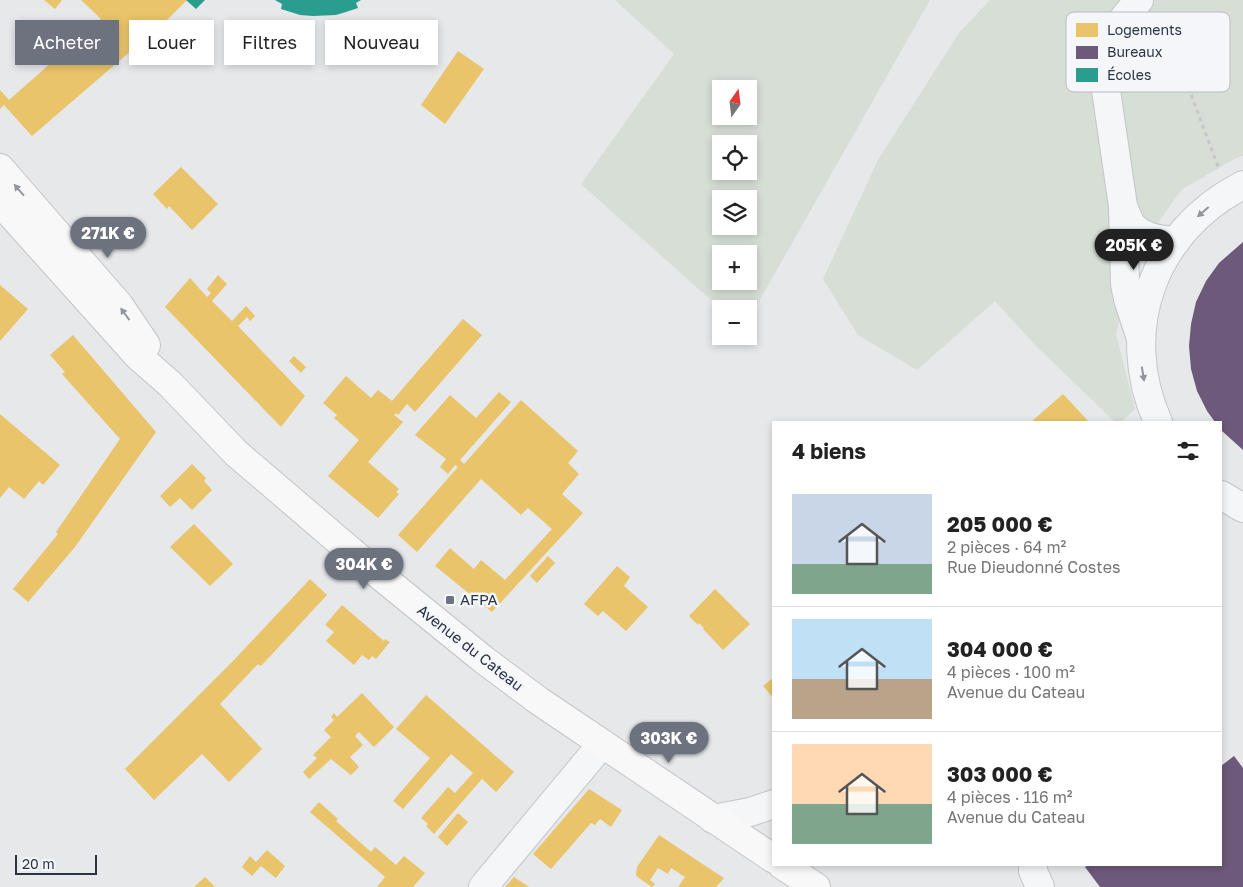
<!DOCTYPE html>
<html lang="fr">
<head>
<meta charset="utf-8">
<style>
  body { margin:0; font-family:"Golos Text",sans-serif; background:#f6f6f6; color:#222; height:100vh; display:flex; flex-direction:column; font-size:19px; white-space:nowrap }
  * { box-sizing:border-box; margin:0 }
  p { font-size:16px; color:#767676 }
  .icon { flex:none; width:28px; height:28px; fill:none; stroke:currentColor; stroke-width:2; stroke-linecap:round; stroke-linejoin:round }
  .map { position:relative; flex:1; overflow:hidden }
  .side { position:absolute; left:772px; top:421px; width:450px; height:445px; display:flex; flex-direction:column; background:#fff; border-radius:0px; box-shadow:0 2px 8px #0003 }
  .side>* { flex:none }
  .hud { position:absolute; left:15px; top:20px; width:475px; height:45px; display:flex; gap:10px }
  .needle { width:32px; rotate:14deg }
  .buttons { position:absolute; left:712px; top:80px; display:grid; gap:10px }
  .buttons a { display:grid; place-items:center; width:45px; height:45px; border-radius:0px; background:#fff; box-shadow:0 2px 8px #0003; font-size:25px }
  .scale { position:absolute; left:15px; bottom:12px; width:82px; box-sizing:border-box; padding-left:5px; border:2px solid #2b3445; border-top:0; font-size:14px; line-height:18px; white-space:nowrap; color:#2b3445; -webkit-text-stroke:4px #f4f6f9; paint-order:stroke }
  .price { position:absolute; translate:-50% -42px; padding:0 11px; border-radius:18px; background:#6c737f; color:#fff; font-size:16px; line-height:32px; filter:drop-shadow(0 1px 2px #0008) }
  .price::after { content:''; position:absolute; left:50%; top:30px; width:15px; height:11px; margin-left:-8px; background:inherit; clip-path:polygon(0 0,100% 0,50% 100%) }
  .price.active { background:#222; color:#fff }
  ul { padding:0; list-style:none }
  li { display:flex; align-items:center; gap:15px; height:125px; padding:0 20px }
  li+li { border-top:1px solid #e0e0e0 }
  li span { display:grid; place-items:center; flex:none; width:140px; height:100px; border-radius:0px; color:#555 }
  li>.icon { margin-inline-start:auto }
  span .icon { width:60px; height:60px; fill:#fffc; stroke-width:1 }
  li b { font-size:21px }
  h2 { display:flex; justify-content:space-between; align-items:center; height:60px; padding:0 20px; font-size:21px }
  .chip { padding:0 18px; border-radius:0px; background:#fff; box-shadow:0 2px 8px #0003; font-size:18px; line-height:45px }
  .chip.active { background:#6c737f; color:#fff }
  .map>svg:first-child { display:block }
  .green { fill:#d6ded6; fill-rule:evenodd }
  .homes { fill:#e9c46a }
  .offices { fill:#6d597a }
  .schools { fill:#2a9d8f }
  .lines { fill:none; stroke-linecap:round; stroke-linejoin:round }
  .minor-casing { stroke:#c4c6c8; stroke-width:30 }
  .major-casing { stroke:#c2c5c8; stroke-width:30 }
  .path { stroke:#c5c6ca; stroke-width:3; stroke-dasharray:4 4; stroke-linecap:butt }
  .minor { stroke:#f5f6f7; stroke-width:28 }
  .major { stroke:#f8f8f8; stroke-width:28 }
  .oneway { fill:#92969e }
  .oneway2 { fill:#90959e }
  .poi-dot { fill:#6c737f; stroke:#f4f6f9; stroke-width:2 }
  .labels { text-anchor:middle; stroke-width:5; stroke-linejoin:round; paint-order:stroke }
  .poi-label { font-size:15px; fill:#2b3445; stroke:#f4f6f9; text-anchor:start }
  .street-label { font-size:15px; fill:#2b3445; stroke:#f4f6f9 }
  .key { fill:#f4f6f9; stroke:#b8bcc3; stroke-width:1 }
  .key-label { font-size:14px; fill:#2b3445 }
</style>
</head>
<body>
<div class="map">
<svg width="1243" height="887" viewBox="0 0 1243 887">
  <rect width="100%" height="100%" fill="#e6e8ea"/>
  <g class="green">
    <path d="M615,0H930L749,319V309H721L581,184L674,54ZM721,89H749V116H721ZM721,144H749V171H721ZM721,199H749V226H721ZM721,254H749V281H721Z"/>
    <polygon points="990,0 1243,0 1243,156 1236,158 1181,190 1134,258 1116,334 1135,409 1121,422 1115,422 1035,345 995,301 917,370 858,335 823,279 878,160 959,33"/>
  </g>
  <g class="homes">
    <polygon points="44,0 62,0 55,9"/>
    <polygon points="81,0 187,0 168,19 32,136 4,105 0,109 0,90 9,100 101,19"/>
    <polygon points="458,51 484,69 445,124 421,105"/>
    <polygon points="181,167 218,204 192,230 169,206 167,209 153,194"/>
    <polygon points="218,275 227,284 212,301 232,321 246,306 255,316 250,321 247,317 238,326 305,396 281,427 165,307 190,278 207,297 211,293 207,289"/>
    <polygon points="0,285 28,309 0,341"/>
    <polygon points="463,319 482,335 415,412 407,404 398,415 396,413 394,415 403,422 368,462 399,489 396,492 399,494 378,518 328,476 359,440 334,418 337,415 323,403 346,376 371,398 378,390 392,401"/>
    <polygon points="73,335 156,432 75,547 28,602 13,589 58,534 56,532 120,439 62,374 65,372 50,355"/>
    <polygon points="294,356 306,367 301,373 289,361"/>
    <polygon points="499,392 511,402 460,460 464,464 521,400 578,451 568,463 579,474 562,494 583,513 492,612 435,566 450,548 474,569 481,560 505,580 552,529 528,508 521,515 481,479 417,552 398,535 458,467 455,465 448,474 440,467 446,459 415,435 450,395 476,418"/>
    <polygon points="1063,394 1089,422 1031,422"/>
    <polygon points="0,414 60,465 43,485 39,481 24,499 9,487 0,498"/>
    <polygon points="192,464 206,478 204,481 212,490 192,510 180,498 170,507 160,496"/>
    <polygon points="194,524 233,564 210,586 170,547"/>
    <polygon points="548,556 555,563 537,583 530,576"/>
    <polygon points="617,566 630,577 624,586 648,607 626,631 603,611 598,616 584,604"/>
    <polygon points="310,579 327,595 261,666 258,664 220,704 262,749 229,782 202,754 154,800 125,769 234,660"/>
    <polygon points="715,589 750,624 723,650 703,629 704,628 699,623 698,625 689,616"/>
    <polygon points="342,605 384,641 385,639 390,642 376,659 372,656 369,660 362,655 354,665 326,641 334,632 325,625"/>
    <polygon points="774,677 774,699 763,686"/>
    <polygon points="362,693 394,727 374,747 359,732 355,736 363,745 350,757 359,767 351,775 331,759 309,779 303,772 317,758 313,755 331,737 324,730 334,720 331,717 334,713 337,717"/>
    <polygon points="426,695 514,772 496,792 482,779 434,834 426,826 428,824 421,818 448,787 455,793 473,773 451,754 403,809 393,801 430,758 396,729"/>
    <polygon points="589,789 622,810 611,827 600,819 595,825 591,823 551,869 533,854"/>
    <polygon points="319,802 338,819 336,821 371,852 375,847 396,865 404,856 425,873 413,887 377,887 385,877 310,812"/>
    <polygon points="458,813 468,822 447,846 438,837"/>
    <polygon points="659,835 698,861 724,878 716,887 678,887 685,877 671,868 668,874 658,868 650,880 655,884 652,887 636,876 637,867"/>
    <polygon points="267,850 285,866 276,878 261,866 252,876 242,867 250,856 256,862"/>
    <polygon points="205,877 215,887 194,887"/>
    <polygon points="514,877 529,887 505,887"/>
  </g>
  <g class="offices">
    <polygon points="1243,242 1243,450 1222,431 1221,422 1215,422 1207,411 1197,391 1191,369 1189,346 1191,324 1196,302 1206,281 1219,263"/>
    <polygon points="1234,756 1243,768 1243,887 1100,887 1085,867 1088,865 1221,865 1221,766"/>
  </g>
  <g class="schools">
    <polygon points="186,0 205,0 196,9"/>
    <polygon points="275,0 361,0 356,3 358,8 346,12 336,15 313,16 300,15 281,9 282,4"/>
  </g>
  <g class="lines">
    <g class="minor-casing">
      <g id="minor">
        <path d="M1139,0C1123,19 1106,37 1102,63L1123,206L1125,284L1128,299L1141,339"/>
        <path d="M1123,206C1125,211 1128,219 1131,224C1141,238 1161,240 1176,241"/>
        <path d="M1158,422C1117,330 1153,231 1243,185"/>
        <polyline points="1221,495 1243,508"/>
        <polyline points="713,819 750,812 774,804"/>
        <polyline points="1033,865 1033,871 1040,887"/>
        <polyline points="483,887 602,744"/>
      </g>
    </g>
    <g class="major-casing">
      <g id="major">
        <polyline points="0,168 119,305 146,345"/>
        <polyline points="0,202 138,356 170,384 236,453 367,565 484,660 539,701 774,859"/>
        <polyline points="782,865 816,887"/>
      </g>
    </g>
    <polyline class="path" points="1151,26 1189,89 1219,169"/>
    <use href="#minor" class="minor"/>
    <use href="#major" class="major"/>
  </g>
  <defs><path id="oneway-solid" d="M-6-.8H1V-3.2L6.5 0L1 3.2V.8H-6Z" transform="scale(1.25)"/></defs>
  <g class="oneway">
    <use href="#oneway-solid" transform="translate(19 190) rotate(-131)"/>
    <use href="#oneway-solid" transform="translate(125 314) rotate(-126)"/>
  </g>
  <g class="oneway2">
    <use href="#oneway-solid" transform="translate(1203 212) rotate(139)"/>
    <use href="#oneway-solid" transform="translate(1143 374) rotate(81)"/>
  </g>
  <rect class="poi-dot" x="445" y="595" width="10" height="10" rx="2.5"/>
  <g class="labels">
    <g class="poi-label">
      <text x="460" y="605">AFPA</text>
    </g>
    <g class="street-label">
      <text transform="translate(470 648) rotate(38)" y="5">Avenue du Cateau</text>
    </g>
  </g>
  <rect x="1066" y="12" width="164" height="80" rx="8" class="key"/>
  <rect x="1076" y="23" width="22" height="14" fill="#e9c46a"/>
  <rect x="1076" y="46" width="22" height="13" fill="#6d597a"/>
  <rect x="1076" y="68" width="22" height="14" fill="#2a9d8f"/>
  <g class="key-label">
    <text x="1107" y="35">Logements</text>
    <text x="1107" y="57">Bureaux</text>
    <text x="1107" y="80">Écoles</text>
  </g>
</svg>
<div class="buttons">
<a><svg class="needle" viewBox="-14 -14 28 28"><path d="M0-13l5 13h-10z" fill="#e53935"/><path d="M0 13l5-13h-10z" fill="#767676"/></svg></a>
<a><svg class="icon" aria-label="locate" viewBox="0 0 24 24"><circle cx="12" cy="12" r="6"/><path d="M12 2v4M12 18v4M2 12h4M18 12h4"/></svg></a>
<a><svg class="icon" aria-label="layers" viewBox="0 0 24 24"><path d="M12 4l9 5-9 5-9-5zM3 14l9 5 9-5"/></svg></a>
<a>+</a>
<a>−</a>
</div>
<div class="scale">20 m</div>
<b class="price" style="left:108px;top:259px">271K €</b>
<b class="price active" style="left:1134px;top:271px">205K €</b>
<b class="price" style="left:364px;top:590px">304K €</b>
<b class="price" style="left:669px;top:764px">303K €</b>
<div class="hud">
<a class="chip active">Acheter</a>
<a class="chip">Louer</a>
<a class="chip">Filtres</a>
<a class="chip">Nouveau</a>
</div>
<section class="side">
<h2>4 biens<svg class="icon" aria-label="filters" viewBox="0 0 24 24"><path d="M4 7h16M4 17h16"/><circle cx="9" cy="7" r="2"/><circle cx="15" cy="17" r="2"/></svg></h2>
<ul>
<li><span style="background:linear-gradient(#c9d6e8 70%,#7fa58c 0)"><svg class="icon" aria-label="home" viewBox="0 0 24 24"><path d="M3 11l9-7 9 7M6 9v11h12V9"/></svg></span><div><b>205 000 €</b><p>2 pièces · 64 m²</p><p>Rue Dieudonné Costes</p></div></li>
<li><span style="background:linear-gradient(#bfe0f5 60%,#b9a48a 0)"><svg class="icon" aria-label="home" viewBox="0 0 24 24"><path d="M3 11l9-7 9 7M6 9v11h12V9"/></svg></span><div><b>304 000 €</b><p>4 pièces · 100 m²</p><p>Avenue du Cateau</p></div></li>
<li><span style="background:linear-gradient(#ffd9b3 60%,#7fa58c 0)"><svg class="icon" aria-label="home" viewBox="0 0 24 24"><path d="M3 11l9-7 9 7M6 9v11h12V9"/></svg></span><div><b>303 000 €</b><p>4 pièces · 116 m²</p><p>Avenue du Cateau</p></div></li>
</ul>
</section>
</div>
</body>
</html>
